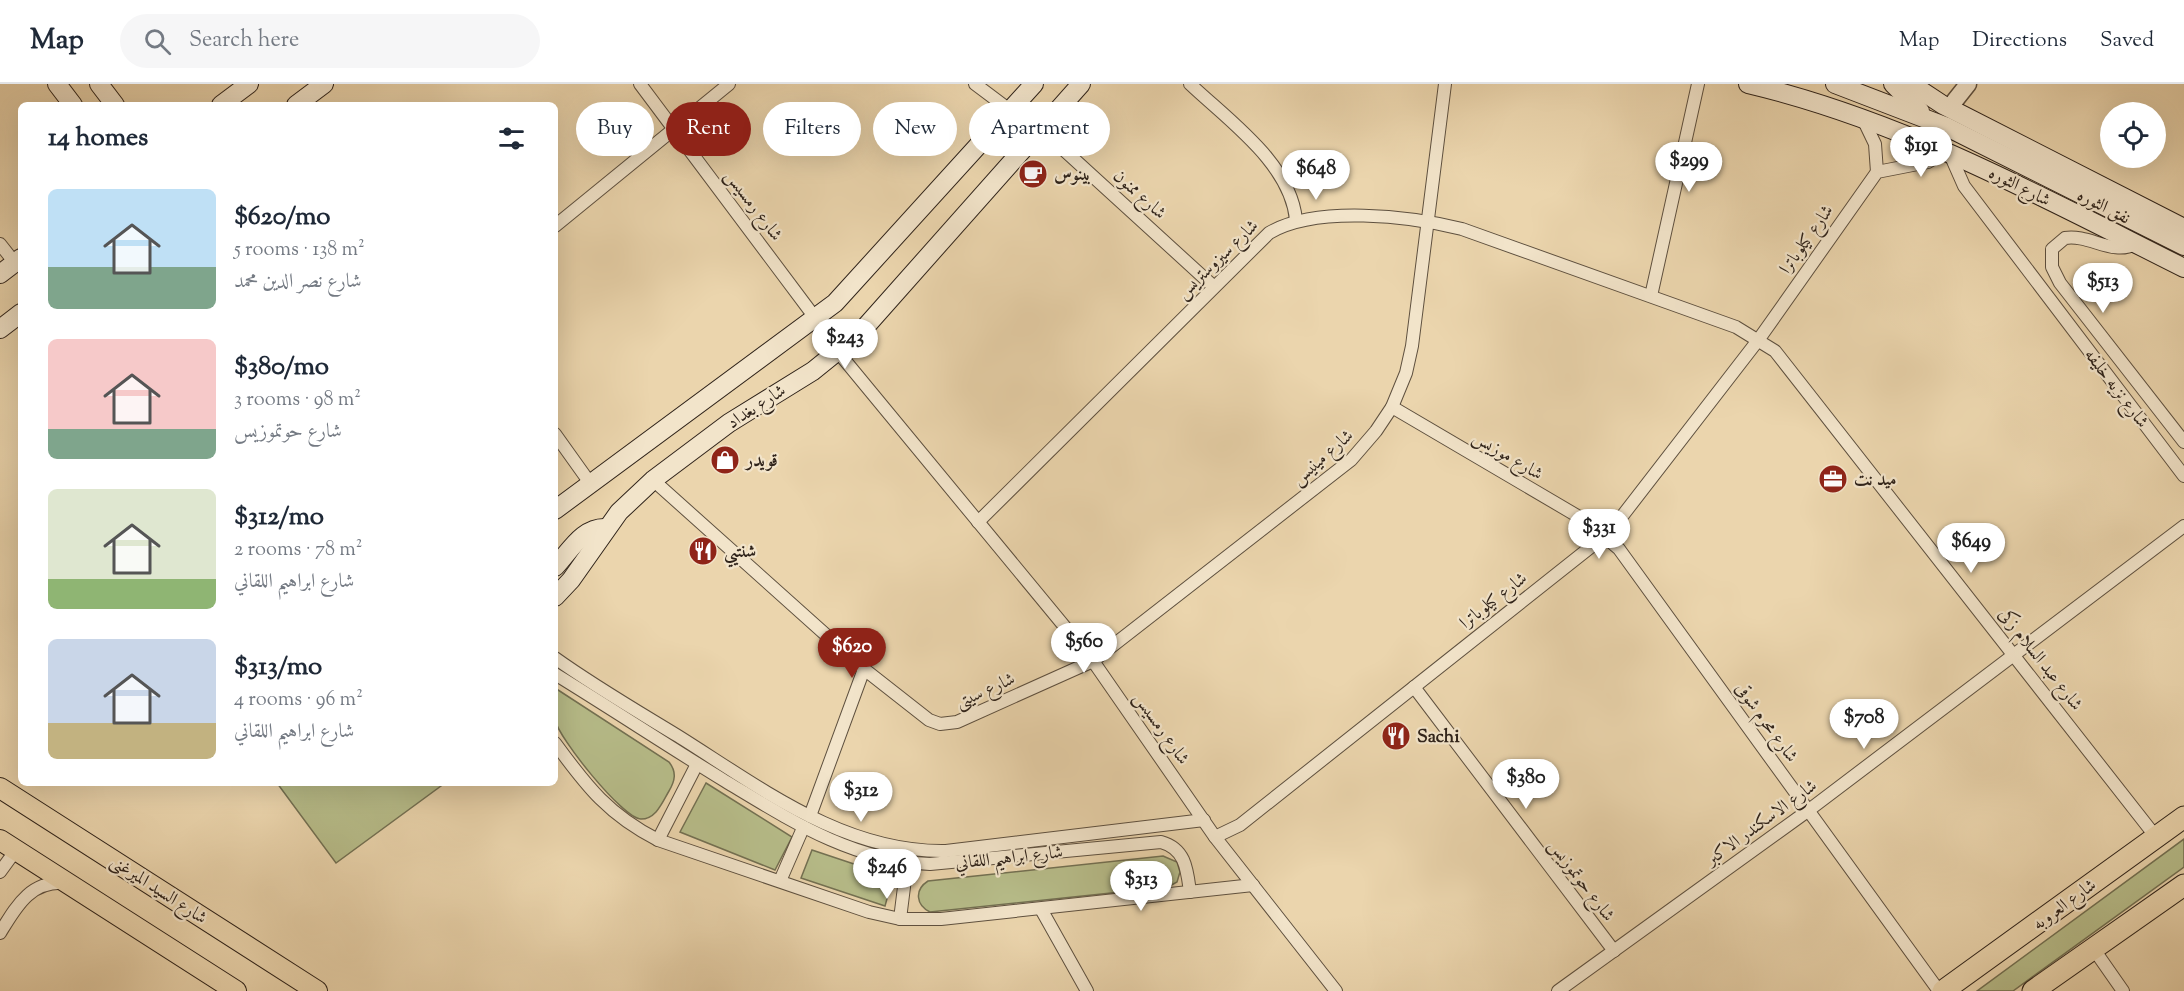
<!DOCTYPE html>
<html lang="en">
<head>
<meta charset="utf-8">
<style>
  body { margin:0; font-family:"Sorts Mill Goudy",Amiri,serif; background:#f6f6f7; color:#1f2937; height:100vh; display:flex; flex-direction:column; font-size:22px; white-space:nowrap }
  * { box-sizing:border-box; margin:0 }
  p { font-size:20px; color:#747a83 }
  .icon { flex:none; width:33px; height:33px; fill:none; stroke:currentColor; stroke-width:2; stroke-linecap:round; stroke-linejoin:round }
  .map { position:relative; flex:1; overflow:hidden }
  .details { position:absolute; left:18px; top:18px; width:540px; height:684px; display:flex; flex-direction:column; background:#fff; border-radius:9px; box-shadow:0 6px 24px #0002 }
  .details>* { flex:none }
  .top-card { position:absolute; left:576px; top:18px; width:570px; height:54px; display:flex; gap:12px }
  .controls { position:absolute; left:2100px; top:18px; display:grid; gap:12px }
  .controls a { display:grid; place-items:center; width:66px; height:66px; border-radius:50%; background:#fff; box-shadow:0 6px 24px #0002; font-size:30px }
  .price { position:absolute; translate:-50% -51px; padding:0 14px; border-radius:21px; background:#fff; color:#222; font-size:20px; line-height:39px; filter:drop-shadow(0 2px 3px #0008) }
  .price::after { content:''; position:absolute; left:50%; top:36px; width:18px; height:14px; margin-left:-9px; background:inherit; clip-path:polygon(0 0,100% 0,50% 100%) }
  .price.selected { background:#8f2418; color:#fff }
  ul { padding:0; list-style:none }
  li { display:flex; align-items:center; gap:18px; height:150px; padding:0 30px }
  li span { display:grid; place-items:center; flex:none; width:168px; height:120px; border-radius:9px; color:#555 }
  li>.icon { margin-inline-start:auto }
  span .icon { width:72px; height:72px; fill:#fffc; stroke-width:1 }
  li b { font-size:26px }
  h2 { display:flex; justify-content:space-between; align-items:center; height:72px; padding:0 30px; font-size:26px }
  .pill { padding:0 21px; border-radius:27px; background:#fff; box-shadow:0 6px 24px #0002; font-size:21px; line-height:54px }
  .pill.selected { background:#8f2418; color:#fff }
  header { display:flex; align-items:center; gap:36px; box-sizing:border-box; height:84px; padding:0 30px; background:#fff; border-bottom:2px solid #e0e1e3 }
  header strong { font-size:28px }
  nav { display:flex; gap:33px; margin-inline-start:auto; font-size:21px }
  .search { width:420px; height:54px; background:#f6f6f7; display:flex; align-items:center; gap:15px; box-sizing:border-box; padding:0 21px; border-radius:33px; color:#747a83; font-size:22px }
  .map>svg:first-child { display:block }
  .green { fill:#b7bd8a; stroke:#737052; stroke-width:1.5 }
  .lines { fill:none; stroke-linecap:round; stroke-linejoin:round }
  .minor-casing { stroke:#5e503f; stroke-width:14 }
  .tertiary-casing { stroke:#5e503f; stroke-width:19 }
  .secondary-casing { stroke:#2f231a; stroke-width:20 }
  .primary-casing { stroke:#2f231a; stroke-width:22 }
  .trunk-casing { stroke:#2f231a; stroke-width:23 }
  .minor { stroke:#f2e4ca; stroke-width:12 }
  .tertiary { stroke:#f2e4ca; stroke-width:16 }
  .secondary { stroke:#f2e4ca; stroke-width:18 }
  .primary { stroke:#ebd5ad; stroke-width:20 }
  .trunk { stroke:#ebd5ad; stroke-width:21 }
  .labels { text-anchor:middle; stroke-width:4.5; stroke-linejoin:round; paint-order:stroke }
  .poi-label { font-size:18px; font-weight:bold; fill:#2f231a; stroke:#f2e4ca; text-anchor:start }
  .street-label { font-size:18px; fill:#2f231a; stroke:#f2e4ca }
</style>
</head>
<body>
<header>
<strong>Map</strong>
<div class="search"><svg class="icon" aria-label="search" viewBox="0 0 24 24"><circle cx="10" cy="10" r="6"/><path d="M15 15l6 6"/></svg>Search here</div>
<nav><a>Map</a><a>Directions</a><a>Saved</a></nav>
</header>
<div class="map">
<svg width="2184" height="907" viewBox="0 0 2184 907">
  <rect width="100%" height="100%" fill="#ebd5ad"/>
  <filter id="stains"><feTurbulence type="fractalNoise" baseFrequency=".00333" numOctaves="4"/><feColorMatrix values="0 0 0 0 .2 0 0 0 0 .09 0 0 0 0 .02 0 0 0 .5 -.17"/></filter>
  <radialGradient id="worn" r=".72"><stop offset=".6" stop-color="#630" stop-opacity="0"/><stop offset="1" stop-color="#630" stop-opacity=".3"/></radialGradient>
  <g class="green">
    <path d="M555,604L669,678C677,688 675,697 669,707C662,719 656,735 641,735C623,735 558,653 555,636C553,626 555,614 555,604Z"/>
    <polygon points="277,699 445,699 336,779"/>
    <polygon points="706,699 792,753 775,786 680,748"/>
    <polygon points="2184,755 2184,783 2013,907 1977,907"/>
    <polygon points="812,766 893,793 885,822 801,794"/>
    <path d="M1163,772L1177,778L1180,788L1177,798L1168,803L930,828C916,821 914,806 928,797Z"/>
  </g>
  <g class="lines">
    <g class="minor-casing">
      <g id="minor">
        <polyline points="640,0 816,235"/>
        <polyline points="975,0 1011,27"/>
        <path d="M1190,0C1229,37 1291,80 1296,136"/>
        <polyline points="1862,33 1875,60 1877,88"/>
        <polyline points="1041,45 1213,202"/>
        <polyline points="1949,68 1964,102 2184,392"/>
        <polyline points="555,142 729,0"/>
        <polyline points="0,160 15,179"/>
        <path d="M2135,160C2113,172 2089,150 2065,154L2052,165V183L2060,199L2184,358"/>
        <polyline points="1651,212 1698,0"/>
        <polyline points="838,268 1093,577 1215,753 1336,907"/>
        <polyline points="1392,323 1586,437 1619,465 1939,907"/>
        <polyline points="555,350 590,399"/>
        <polyline points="653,396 864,585 929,636 940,640 957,638 1093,577 1351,376 1376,347 1392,323 1406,289 1412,262 1445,0"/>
        <path d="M978,438L1269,149C1316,121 1410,132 1462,145L1736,243L1775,267L2156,753"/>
        <path d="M555,574C594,602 637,627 678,652C761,704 844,769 946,767L1204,736"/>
        <path d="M555,590C612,625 668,662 725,697C790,736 852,777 930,780L1161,758C1186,765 1187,786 1190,808"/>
        <polyline points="1414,603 1614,867"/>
        <path d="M555,659C587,703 609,731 658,756L869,828L900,835H941L1253,801"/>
        <polyline points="810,732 864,585"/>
        <polyline points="1215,753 1240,741 1597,458 1623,431 1759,255 1877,88 1928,78 1947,67"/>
        <polyline points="658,756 697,680"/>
        <polyline points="0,788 16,766"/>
        <polyline points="780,797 803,744"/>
        <polyline points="1041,825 1087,907"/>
        <polyline points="900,835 907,779"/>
        <path d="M0,849C16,823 30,796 66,799"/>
        <polyline points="2093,864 2123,907"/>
        <polyline points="1558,907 1809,726 2184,442"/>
      </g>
    </g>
    <g class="tertiary-casing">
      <polyline id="tertiary" points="1949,24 1968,0"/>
    </g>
    <g class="secondary-casing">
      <g id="secondary">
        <polyline points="57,0 73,21"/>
        <polyline points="99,0 115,21"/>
        <path d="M1748,0C1904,37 2042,113 2184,184"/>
        <polyline points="1835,0 1947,43 2184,162"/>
        <polyline points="1893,0 1920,27"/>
        <polyline points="1911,0 1943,21 2184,144"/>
        <polyline points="221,21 249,0"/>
        <polyline points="296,21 324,0"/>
        <polyline points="0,190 21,174"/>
        <polyline points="0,245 21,229"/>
        <polyline points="555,426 835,219 1034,0"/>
        <path d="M555,483C570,467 583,442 607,444"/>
        <polyline points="555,513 571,496 619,428 653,396 729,339 813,287 860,249 1081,0"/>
      </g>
    </g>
    <g class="primary-casing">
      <g id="primary">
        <polyline points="0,704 317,907"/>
        <polyline points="0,756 236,907"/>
      </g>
    </g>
    <g class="trunk-casing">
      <g id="trunk">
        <polyline points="1943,907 2184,733"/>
        <polyline points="2033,907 2184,801"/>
      </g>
    </g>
    <use href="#minor" class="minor"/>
    <use href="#tertiary" class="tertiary"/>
    <use href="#secondary" class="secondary"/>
    <use href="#primary" class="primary"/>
    <use href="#trunk" class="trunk"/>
  </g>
  <defs>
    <g id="cafe-disc" transform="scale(1.5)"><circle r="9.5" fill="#8f2418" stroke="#f2e4ca"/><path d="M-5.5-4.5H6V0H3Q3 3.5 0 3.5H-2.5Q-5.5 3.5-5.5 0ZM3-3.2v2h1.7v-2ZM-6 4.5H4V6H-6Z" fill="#fff"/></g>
    <g id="shop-disc" transform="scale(1.5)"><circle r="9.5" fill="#8f2418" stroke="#f2e4ca"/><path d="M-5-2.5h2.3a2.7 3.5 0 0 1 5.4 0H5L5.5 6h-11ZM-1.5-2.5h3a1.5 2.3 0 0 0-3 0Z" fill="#fff"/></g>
    <g id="office-disc" transform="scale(1.5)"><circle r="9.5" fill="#8f2418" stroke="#f2e4ca"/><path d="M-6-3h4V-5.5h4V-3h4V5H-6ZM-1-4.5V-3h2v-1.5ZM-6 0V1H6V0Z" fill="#fff"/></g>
    <g id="restaurant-disc" transform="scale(1.5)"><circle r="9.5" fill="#8f2418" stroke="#f2e4ca"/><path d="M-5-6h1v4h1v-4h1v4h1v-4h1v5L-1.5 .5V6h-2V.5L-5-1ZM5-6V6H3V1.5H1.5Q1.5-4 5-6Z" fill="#fff"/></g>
  </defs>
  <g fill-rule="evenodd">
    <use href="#cafe-disc" x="1033" y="90"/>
    <use href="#shop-disc" x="725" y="376"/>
    <use href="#office-disc" x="1833" y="395"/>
    <use href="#restaurant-disc" x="703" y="467"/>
    <use href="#restaurant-disc" x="1396" y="652"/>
  </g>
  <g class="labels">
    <g class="poi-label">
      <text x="1054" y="96">بينوس</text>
      <text x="746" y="382">قويدر</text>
      <text x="1854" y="401">ميد نت</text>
      <text x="724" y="473">شنتيي</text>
      <text x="1417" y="658">Sachi</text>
    </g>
    <g class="street-label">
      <text transform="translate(2020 102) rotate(27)" y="6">شارع الثوره</text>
      <text transform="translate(1140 110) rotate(42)" y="6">شارع ممنون</text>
      <text transform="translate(754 121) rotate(53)" y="6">شارع رمسيس</text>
      <text transform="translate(2104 122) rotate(27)" y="6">نفق الثوره</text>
      <text transform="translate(1806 155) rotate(-55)" y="6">شارع كيلوباترا</text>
      <text transform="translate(1217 175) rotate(-44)" y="6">شارع سيزوستريس</text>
      <text transform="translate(2117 304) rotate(53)" y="6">شارع نزيه خليفه</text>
      <text transform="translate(756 322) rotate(-33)" y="6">شارع بغداد</text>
      <text transform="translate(1508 371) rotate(31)" y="6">شارع موزيس</text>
      <text transform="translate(1322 373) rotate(-41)" y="6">شارع مينيس</text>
      <text transform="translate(1493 516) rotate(-38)" y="6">شارع كيلوباترا</text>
      <text transform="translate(2041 575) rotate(52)" y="6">شارع عبد السلام زكى</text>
      <text transform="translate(985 606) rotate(-24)" y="6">شارع سيتى</text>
      <text transform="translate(1767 638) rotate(54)" y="6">شارع محرم شوقى</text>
      <text transform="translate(1162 644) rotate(55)" y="6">شارع رمسيس</text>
      <text transform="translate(1761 738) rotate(-36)" y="6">شارع الاسكندر الاكبر</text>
      <text transform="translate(1009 773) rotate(-6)" y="6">شارع ابراهيم اللقاني</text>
      <text transform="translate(1582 796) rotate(53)" y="6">شارع حوتموزيس</text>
      <text transform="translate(159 805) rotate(33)" y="6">شارع السيد الميرغنى</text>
      <text transform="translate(2064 820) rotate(-36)" y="6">شارع العروبه</text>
    </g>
  </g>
  <rect width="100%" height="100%" filter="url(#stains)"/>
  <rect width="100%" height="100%" fill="url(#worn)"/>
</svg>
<div class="controls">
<a><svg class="icon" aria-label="locate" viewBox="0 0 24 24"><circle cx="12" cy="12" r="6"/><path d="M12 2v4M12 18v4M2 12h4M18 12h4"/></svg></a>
</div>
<b class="price" style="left:1921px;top:94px">$191</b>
<b class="price" style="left:1689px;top:109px">$299</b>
<b class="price" style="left:1316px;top:117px">$648</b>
<b class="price" style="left:2103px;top:230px">$513</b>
<b class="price" style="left:845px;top:286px">$243</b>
<b class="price" style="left:1599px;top:476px">$331</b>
<b class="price" style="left:1971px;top:490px">$649</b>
<b class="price" style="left:1084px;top:590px">$560</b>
<b class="price selected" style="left:852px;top:595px">$620</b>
<b class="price" style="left:1864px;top:666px">$708</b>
<b class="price" style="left:1526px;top:726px">$380</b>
<b class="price" style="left:861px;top:739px">$312</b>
<b class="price" style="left:887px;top:816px">$246</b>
<b class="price" style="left:1141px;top:828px">$313</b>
<div class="top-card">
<a class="pill">Buy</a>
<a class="pill selected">Rent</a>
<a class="pill">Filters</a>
<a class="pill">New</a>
<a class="pill">Apartment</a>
</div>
<section class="details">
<h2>14 homes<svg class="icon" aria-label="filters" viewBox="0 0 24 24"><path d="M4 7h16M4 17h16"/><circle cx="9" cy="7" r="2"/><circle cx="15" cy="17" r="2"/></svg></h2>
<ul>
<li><span style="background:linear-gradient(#bfe0f5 65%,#7fa58c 0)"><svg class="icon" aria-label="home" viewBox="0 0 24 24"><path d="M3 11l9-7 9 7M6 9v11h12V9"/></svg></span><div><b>$620/mo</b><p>5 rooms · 138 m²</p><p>شارع نصر الدين محمد</p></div></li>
<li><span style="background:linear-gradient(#f6c9c9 75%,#7fa58c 0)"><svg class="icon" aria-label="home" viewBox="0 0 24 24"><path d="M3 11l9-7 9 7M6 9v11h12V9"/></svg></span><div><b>$380/mo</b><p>3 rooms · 98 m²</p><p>شارع حوتموزيس</p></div></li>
<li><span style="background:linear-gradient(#dfe7d0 75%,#8fb573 0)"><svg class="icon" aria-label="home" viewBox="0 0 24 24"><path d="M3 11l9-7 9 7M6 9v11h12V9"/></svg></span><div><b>$312/mo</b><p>2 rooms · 78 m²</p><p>شارع ابراهيم اللقاني</p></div></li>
<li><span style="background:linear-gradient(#c9d6e8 70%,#c2b280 0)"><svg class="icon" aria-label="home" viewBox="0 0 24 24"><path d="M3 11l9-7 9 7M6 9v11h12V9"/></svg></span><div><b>$313/mo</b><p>4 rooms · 96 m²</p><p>شارع ابراهيم اللقاني</p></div></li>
</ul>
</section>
</div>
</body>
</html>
